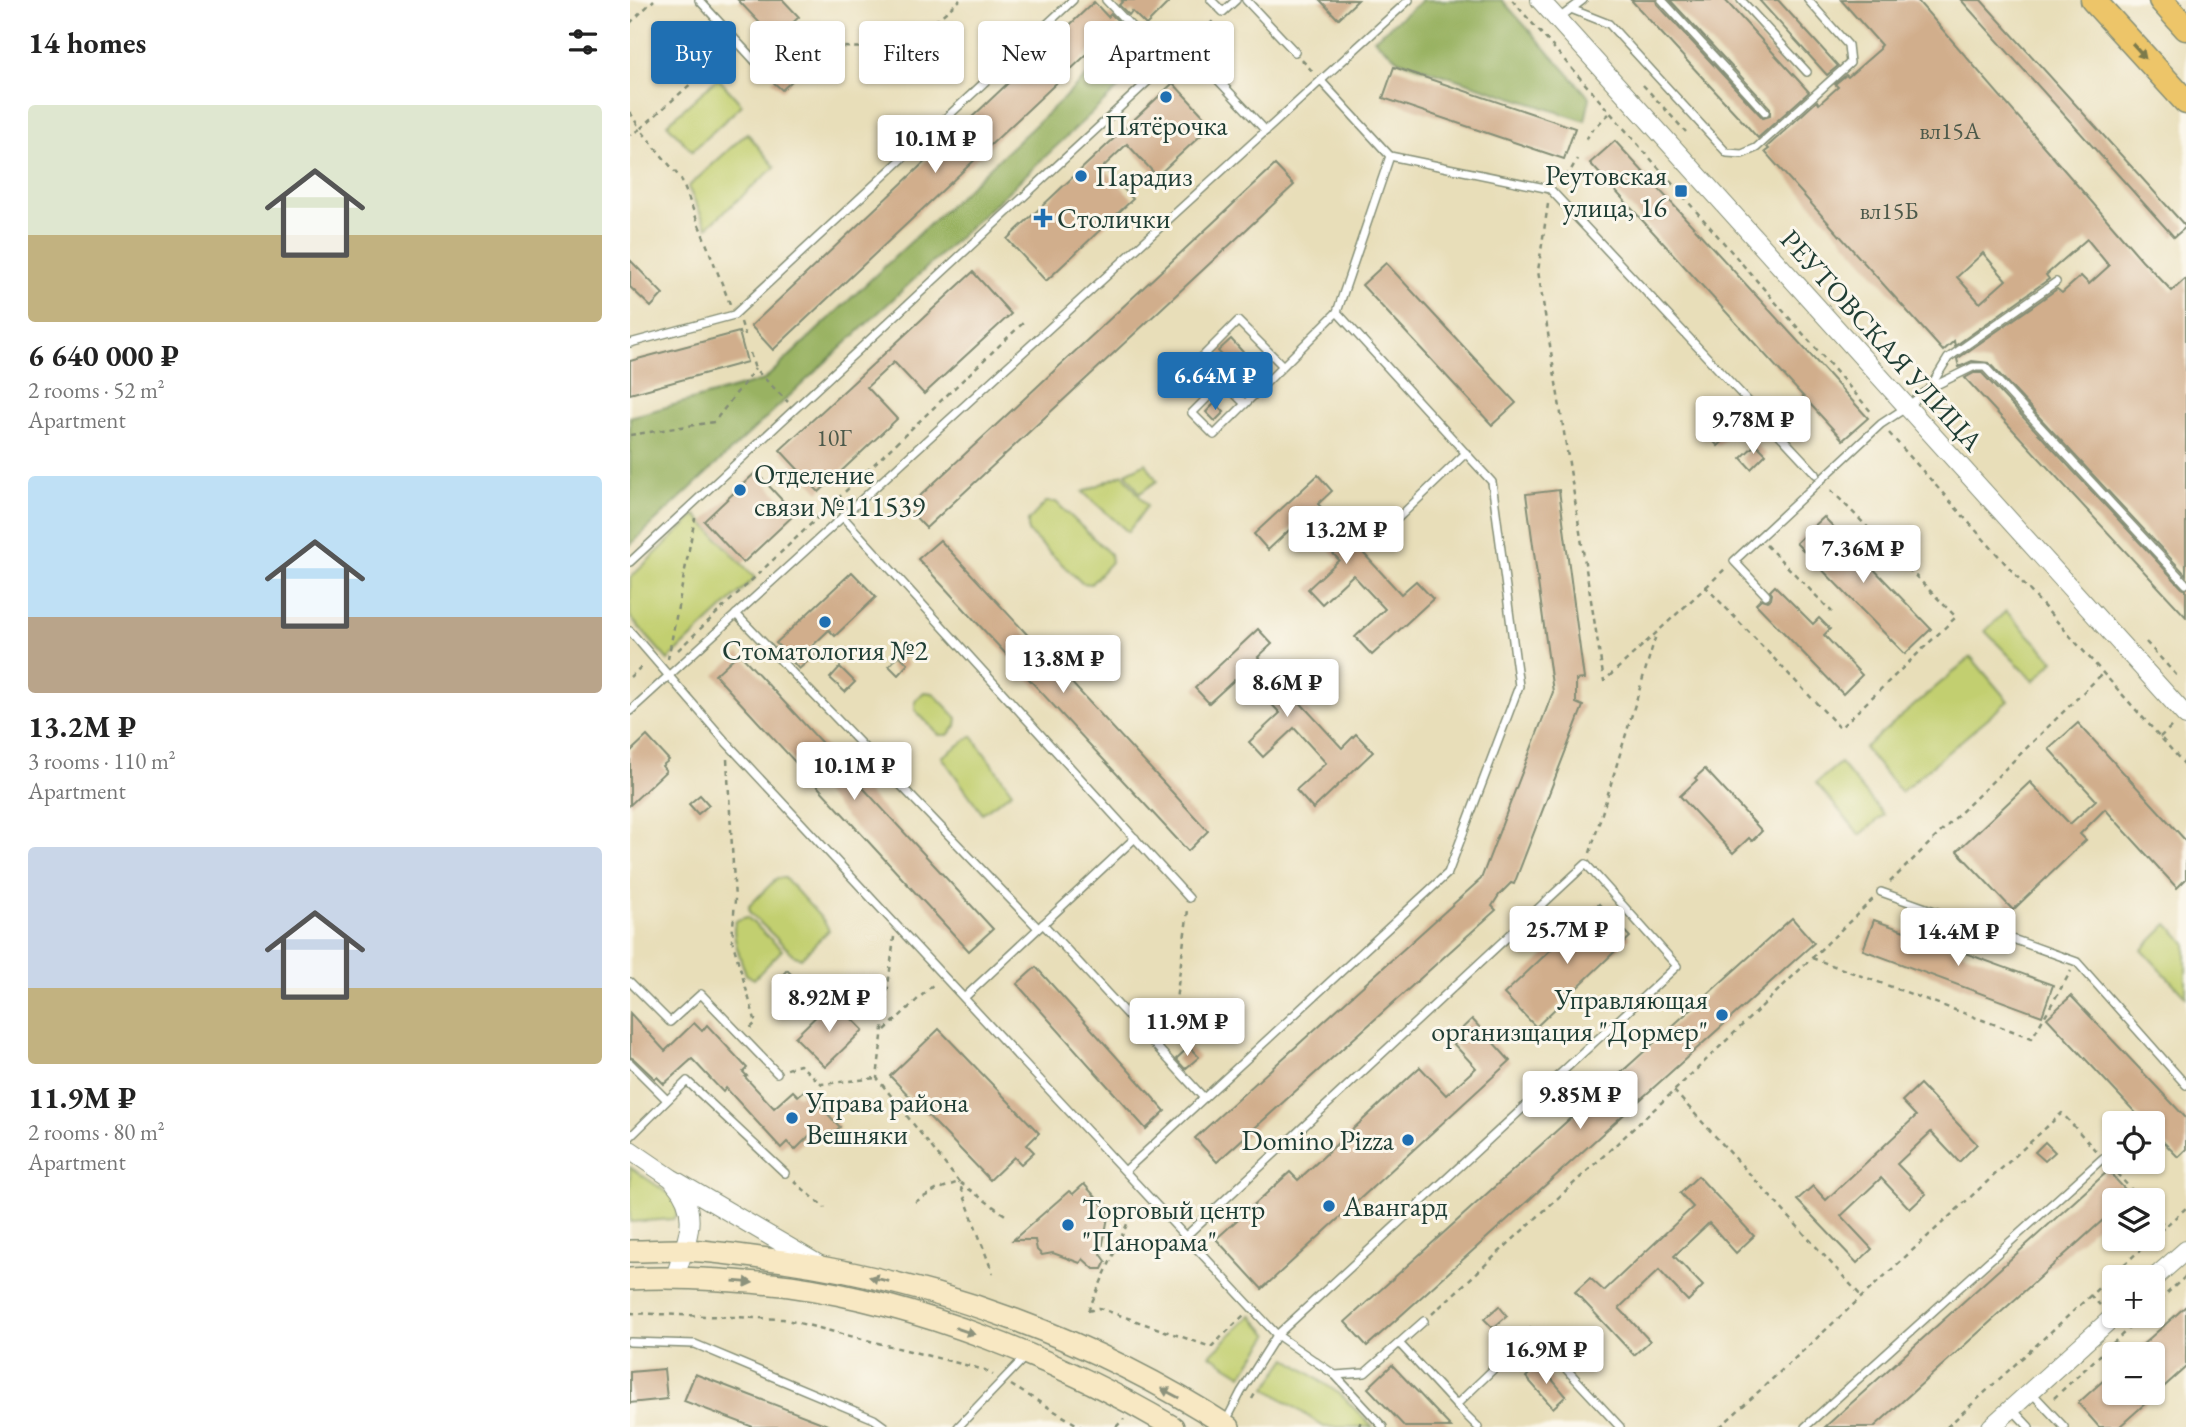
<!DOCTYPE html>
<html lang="en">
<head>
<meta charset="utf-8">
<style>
  body { margin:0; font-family:"EB Garamond",serif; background:#f2f2f2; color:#222; height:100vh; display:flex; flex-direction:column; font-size:26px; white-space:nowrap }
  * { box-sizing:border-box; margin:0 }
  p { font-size:23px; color:#767676 }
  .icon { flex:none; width:38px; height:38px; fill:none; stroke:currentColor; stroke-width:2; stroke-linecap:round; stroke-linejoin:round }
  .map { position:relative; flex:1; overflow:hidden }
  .details { display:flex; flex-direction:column; background:#fff; width:630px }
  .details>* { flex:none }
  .guide { position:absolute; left:21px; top:21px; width:665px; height:63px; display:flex; gap:14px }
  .fabs { position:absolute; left:1472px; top:1111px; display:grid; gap:14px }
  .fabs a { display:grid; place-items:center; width:63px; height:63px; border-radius:7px; background:#fff; box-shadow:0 2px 5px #0004; font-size:35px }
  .price { position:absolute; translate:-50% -60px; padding:0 16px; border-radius:7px; background:#fff; color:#222; font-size:23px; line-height:46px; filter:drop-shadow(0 2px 4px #0008) }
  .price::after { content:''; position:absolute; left:50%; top:42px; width:21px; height:16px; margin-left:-10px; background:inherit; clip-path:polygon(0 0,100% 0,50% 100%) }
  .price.active { background:#1f6fb2; color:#fff }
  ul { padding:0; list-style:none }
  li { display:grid; align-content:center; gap:14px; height:371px; padding:0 28px }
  li span { display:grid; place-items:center; height:217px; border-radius:7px; color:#555 }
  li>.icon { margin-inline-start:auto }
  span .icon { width:126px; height:126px; fill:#fffc; stroke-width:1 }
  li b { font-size:30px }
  h2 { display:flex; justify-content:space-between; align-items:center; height:84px; padding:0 28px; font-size:30px }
  .chip { padding:0 24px; border-radius:7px; background:#fff; box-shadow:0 2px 5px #0004; font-size:24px; line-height:63px }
  .chip.active { background:#1f6fb2; color:#fff }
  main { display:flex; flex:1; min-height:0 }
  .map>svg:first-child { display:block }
  .green { fill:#c2cf70; stroke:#708652; stroke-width:2 }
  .forest { fill:#99b262; stroke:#5c784b; stroke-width:2 }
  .building { fill:#d1ae8c; fill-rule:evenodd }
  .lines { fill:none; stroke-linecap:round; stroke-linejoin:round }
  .service-casing { stroke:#848e76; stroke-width:10 }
  .tertiary-casing { stroke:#848e76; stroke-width:20 }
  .secondary-casing { stroke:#848e76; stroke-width:24 }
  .trunk-casing { stroke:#848e76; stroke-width:27 }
  .path { stroke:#848e76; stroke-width:2.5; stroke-dasharray:5 5; stroke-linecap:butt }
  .service { stroke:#fff; stroke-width:7 }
  .tertiary { stroke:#fff; stroke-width:18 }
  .secondary { stroke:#f8e8c3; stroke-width:21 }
  .trunk { stroke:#edc569; stroke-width:24 }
  .oneway { fill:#7c7a4c }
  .oneway2 { fill:#8c927c }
  .poi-dot { fill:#1f6fb2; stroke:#fbf7ec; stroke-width:2.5 }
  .labels { text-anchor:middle; stroke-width:6; stroke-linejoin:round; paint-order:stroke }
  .number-label { font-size:24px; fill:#4c594a }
  .poi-label { font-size:28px; fill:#1f3d34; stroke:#fbf7ec; text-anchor:start }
  .street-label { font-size:28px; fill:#1f3d34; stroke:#fbf7ec }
</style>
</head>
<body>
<main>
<section class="details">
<h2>14 homes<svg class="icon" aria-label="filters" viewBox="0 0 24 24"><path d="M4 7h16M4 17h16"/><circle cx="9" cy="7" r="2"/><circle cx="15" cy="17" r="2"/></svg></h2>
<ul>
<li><span style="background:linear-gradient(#dfe7d0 60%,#c2b280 0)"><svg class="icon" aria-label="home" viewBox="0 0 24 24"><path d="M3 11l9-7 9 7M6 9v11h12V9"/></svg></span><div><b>6 640 000 ₽</b><p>2 rooms · 52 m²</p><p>Apartment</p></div></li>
<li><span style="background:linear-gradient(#bfe0f5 65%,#b9a48a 0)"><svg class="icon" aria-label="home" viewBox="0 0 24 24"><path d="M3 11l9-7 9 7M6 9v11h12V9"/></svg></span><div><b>13.2M ₽</b><p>3 rooms · 110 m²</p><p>Apartment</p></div></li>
<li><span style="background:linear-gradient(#c9d6e8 65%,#c2b280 0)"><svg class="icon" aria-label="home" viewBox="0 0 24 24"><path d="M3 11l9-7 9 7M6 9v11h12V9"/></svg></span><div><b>11.9M ₽</b><p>2 rooms · 80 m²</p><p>Apartment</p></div></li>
</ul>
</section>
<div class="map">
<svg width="1556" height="1427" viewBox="0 0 1556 1427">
  <rect width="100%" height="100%" fill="#fbf7ec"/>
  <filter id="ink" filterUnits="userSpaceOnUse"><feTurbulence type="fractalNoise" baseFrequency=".0143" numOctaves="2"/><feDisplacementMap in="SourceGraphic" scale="14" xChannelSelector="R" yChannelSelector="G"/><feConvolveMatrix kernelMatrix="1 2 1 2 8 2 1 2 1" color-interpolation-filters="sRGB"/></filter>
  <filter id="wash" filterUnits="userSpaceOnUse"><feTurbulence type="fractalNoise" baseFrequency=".00686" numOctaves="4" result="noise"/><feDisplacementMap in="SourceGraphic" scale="28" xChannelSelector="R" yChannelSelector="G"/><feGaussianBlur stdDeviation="1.57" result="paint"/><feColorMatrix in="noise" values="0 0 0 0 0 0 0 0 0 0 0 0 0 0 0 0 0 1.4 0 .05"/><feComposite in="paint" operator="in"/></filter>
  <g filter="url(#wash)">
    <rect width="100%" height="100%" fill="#e8deb9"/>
    <g class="green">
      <polygon points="88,78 112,105 62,151 37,124"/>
      <polygon points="117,133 145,167 77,227 58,187"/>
      <polygon points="516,463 527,481 510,493 496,473"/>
      <polygon points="493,474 517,506 498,532 453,492"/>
      <polygon points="416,502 426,502 480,554 481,562 461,584 452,583 398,532 398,521"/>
      <polygon points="66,515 125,578 38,660 0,617 0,578"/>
      <polygon points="1376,611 1424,661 1404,681 1355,631"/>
      <polygon points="1341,657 1378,701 1271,792 1234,748"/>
      <polygon points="294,692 303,693 327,718 326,726 318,735 309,735 285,710 285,701"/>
      <polygon points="342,736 382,792 352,813 312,757"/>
      <polygon points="1210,763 1254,815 1230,835 1186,783"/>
      <polygon points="147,878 155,878 193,920 199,930 171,958 165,956 120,913 119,906"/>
      <path d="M117,917L152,950L124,979L116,974C112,963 99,931 106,921C108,919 115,918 117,917Z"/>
      <polygon points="1538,924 1556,943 1556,997 1512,950"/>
      <polygon points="0,1167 45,1198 48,1214 43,1219 0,1222"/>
      <polygon points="621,1315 639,1335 612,1375 580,1355"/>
      <polygon points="657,1358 711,1395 743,1427 694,1427 636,1388"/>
    </g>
    <g class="forest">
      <polygon points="790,0 872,0 960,98 955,121 768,60 744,39 790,2"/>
      <polygon points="489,46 510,68 0,545 0,417 134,380"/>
    </g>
    <g id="blocks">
      <g class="building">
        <polygon points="108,0 153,0 169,17 145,39"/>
        <polygon points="492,0 541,0 516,25 502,11 499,15 489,5 493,1"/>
        <polygon points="690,0 728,0 708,19"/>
        <polygon points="1001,0 1026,0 1027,4 1133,118 1140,116 1140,108 1040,0 1095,0 1179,92 1128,138"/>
        <polygon points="1129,0 1148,0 1208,66 1197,75"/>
        <path d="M1211,0H1287L1512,260L1542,291L1556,278V575L1359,363L1342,361L1329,367L1327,359L1427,289L1432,293L1451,276L1459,284L1479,266L1457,239L1416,275L1419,279L1325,346L1324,341L1313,351L1135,152L1139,149L1137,147L1187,101L1189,104L1208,87L1205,84L1216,75L1218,77L1250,49L1249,47L1251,45ZM1353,253L1376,280L1350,303L1327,277Z"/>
        <polygon points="1331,0 1351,0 1556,227 1544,237"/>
        <polygon points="464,2 478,17 481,14 490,23 143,350 121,326"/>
        <polygon points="764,67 945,128 934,159 753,98"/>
        <polygon points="152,71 162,81 152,90 142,81"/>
        <polygon points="543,83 582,125 527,176 497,144 473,167 503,199 416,281 377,239"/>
        <polygon points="985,141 1238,418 1213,440 960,163"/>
        <polygon points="645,165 664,185 296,528 277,508"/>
        <polygon points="0,260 33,294 21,307 0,287"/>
        <polygon points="756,263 886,403 862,425 732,285"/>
        <polygon points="343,272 381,314 294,394 264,362 237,387 267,419 189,492 150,450"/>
        <polygon points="109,332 117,362 0,394 0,361"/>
        <polygon points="601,339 630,371 617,383 588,351"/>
        <polygon points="1344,373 1352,373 1552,588 1556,590 1556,617 1335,378"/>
        <polygon points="1090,402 1111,425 1088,446 1067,424"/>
        <polygon points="585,403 594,412 585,421 576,412"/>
        <polygon points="1126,444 1136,454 1121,469 1111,458"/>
        <polygon points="126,472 165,514 113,563 74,521"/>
        <polygon points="688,475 702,491 688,504 771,594 786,581 803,599 742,655 725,637 755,609 723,575 692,604 678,589 709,560 671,519 638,550 624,534"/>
        <polygon points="929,490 954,679 946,680 946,703 953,706 884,884 881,883 869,895 862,906 866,910 587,1162 565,1138 851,879 923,692 896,494"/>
        <polygon points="1194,517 1301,629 1275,654 1166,543"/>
        <polygon points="310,540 578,831 558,851 288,559"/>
        <polygon points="222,572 246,597 205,636 199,630 179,649 185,655 169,669 146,643"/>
        <polygon points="1145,586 1183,624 1189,618 1200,629 1194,635 1232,675 1213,694 1126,604 1131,599 1137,601 1141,599 1142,594 1140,591"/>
        <polygon points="628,629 642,644 628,657 712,748 726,734 743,752 683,809 666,790 696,763 664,728 633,757 619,742 650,713 612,673 579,703 565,688"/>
        <polygon points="109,653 363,929 339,951 85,675"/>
        <polygon points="269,655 278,664 268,675 259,666"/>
        <polygon points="210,667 225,682 215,692 200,678"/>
        <polygon points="1448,723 1556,841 1556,879 1547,888 1475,809 1450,834 1456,840 1383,910 1327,851 1400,782 1440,824 1466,800 1419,749"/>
        <polygon points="17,736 39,760 32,766 36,771 0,805 0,752"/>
        <polygon points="1075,769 1132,831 1122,841 1119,838 1103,853 1050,796 1067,780 1065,778"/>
        <polygon points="70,795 79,805 68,814 59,804"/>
        <polygon points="969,904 1000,937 906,1027 874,994"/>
        <polygon points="1162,918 1184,943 737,1346 715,1322"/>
        <polygon points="1244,920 1423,985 1412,1016 1233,950"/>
        <polygon points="406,967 535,1111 516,1129 387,984"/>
        <polygon points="157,970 166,979 156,990 147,981"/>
        <polygon points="1441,996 1556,1118 1556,1149 1548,1157 1522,1130 1522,1124 1516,1124 1417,1018"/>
        <polygon points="203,1000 233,1030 195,1067 165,1037"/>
        <polygon points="0,1013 35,1051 64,1023 72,1031 77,1025 117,1068 113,1072 117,1076 115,1077 144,1108 163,1091 168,1096 175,1090 210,1127 193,1143 183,1132 165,1150 157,1142 151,1148 96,1088 93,1092 62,1059 34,1084 27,1077 25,1079 4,1059 0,1057"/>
        <polygon points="842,1019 880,1061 632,1289 586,1239 660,1172 668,1180 790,1067 816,1095 846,1068 820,1040"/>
        <polygon points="309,1029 409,1133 397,1145 404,1152 391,1164 384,1157 360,1180 260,1076"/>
        <polygon points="559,1047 569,1057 555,1069 546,1059"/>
        <polygon points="1290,1084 1347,1144 1329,1162 1301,1132 1267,1164 1296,1194 1280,1209 1251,1178 1211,1216 1242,1249 1227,1263 1167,1200 1183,1186 1196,1200 1286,1116 1272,1101"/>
        <polygon points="1415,1142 1425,1152 1415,1161 1405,1152"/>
        <polygon points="1478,1171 1505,1200 1484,1200 1484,1210 1244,1427 1195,1427"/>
        <polygon points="1068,1176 1124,1236 1106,1253 1079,1223 1044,1256 1073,1286 1058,1301 1029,1270 989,1308 1020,1341 1004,1355 945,1292 960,1278 974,1291 1063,1207 1050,1193"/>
        <polygon points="454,1184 479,1212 471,1254 476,1261 472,1269 464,1269 453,1259 450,1263 423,1253 412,1255 407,1250 405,1240 383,1240 439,1191 443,1194"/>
        <polygon points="869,1306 877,1316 863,1328 854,1319"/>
        <polygon points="1556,1306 1556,1367 1489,1427 1469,1427 1448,1403 1484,1371 1484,1393 1522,1393 1522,1354 1502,1354"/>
        <polygon points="909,1364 936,1396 923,1408 896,1377"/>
        <polygon points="762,1365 821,1427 775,1427 738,1388"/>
        <polygon points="34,1369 37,1399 0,1403 0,1372"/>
        <polygon points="65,1374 200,1426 200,1427 123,1427 54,1401"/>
      </g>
    </g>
  </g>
  <g filter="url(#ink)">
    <use href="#blocks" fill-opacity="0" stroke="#848e76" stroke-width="2"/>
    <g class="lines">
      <g class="service-casing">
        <g id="service">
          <polyline points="69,0 135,72"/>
          <polyline points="476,0 518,44 556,46 636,131"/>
          <polyline points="581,0 593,12 606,0"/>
          <polyline points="616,0 665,52"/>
          <polyline points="1032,0 1135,112"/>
          <polyline points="1111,0 1177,72"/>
          <polyline points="941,9 979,24 1097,153 1112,154 1126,148 1220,63 1218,45 1178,0"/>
          <polyline points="928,19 953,0"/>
          <polyline points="760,156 920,189 1186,474"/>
          <polyline points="0,343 104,315 443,0"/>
          <polyline points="653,366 608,321 570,359 593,382 562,413 584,435 707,312"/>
          <polyline points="593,382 615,404"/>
          <polyline points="1300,388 1343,367 1355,367 1556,584"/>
          <polyline points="213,517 559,898"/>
          <polyline points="740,545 836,453"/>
          <polyline points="0,562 556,46"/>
          <polyline points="1136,595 1104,561 1251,424 1277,407 1299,389 1318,358 1426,282"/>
          <polyline points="106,614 408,928"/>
          <polyline points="0,631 96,742 647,1335 705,1375 753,1427"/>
          <polyline points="0,711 779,0"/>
          <polyline points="1251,892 1447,962 1556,1085"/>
          <polyline points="413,924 574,1098"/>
          <polyline points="0,982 40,1022 71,994 147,1073"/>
          <polyline points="335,997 505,838"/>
          <polyline points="0,1063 37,1100"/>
          <polyline points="0,1137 57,1081 155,1173"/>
          <polyline points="496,1170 818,873 889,686 862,482 707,312 760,156 691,81"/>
          <polyline points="544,1247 956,864 1047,966 647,1335 611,1392 596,1421"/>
          <polyline points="0,1342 65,1344 244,1419 255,1427"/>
          <polyline points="769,1343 826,1405 902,1332 990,1427"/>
          <polyline points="705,1375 735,1373 794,1321"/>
          <polyline points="1401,1392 1434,1427"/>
          <polyline points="826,1405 848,1427"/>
          <polyline points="1382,1409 1399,1427"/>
          <polyline points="328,1427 395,1357"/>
          <polyline points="1175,1427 1473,1158"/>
        </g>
      </g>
      <g class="tertiary-casing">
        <g id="tertiary">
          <polyline points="910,0 1556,716"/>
          <polyline points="0,1150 41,1178 188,1264"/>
          <path d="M44,1182C72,1214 56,1241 45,1277"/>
          <polyline points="1522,1280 1556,1250"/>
          <polyline points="1361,1427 1484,1316"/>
        </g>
      </g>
      <g class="secondary-casing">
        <g id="secondary">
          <path d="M0,1251C18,1251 36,1250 53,1250C87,1251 120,1257 154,1261C311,1284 466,1340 599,1427"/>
          <path d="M0,1279C30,1277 60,1278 91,1280C113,1282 137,1283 160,1286C289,1304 430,1360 543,1427"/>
        </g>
      </g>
      <g class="trunk-casing">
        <g id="trunk">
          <polyline points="1463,0 1556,102"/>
          <polyline points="1531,0 1556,28"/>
        </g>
      </g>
      <g class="path">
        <polyline points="882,0 1243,414"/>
        <polyline points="0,23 24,0"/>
        <polyline points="565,39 585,19"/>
        <polyline points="672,60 684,73"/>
        <polyline points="142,65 164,45 265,49 283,40 330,0"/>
        <polyline points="1013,85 1056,132"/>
        <polyline points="0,112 10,129 0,135"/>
        <polyline points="956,140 961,131 980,113"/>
        <polyline points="927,183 941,170 947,159"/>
        <polyline points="918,204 908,271 974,681 1076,587 1210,728 1326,617 1199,488"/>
        <polyline points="100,304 51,179 10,129 100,49"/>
        <polyline points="111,322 115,335"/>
        <polyline points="120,353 125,369 158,402"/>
        <polyline points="1259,433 1556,766"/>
        <polyline points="0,435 84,422 125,369"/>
        <polyline points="1136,545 1202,612"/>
        <polyline points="1076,587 1097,567"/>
        <polyline points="1516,642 1548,677"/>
        <polyline points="48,650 393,323"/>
        <polyline points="38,659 65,518"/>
        <polyline points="0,677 13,665"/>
        <polyline points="1530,737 1543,725"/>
        <polyline points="97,759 105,900 102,940 126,1023 119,1029"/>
        <polyline points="960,853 1026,635"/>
        <polyline points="1260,882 1473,673"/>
        <polyline points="264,937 247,1078 329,1182 363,1274"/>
        <polyline points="1182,958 1402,1038 1441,971"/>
        <polyline points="255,1030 306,982"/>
        <polyline points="540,1045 558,910"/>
        <polyline points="157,1069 170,1065 192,1084 247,1078"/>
        <polyline points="1044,1091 1232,1297"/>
        <polyline points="1480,1166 1511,1200"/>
        <polyline points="164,1181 195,1208"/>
        <polyline points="285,1202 306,1190 329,1182 378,1217"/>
        <polyline points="1522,1213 1536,1227"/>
        <polyline points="1522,1238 1556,1208"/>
        <polyline points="1460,1295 1470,1305"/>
        <polyline points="1522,1307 1556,1276"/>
        <polyline points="458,1311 469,1308 581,1347 615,1314"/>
        <polyline points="458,1311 507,1202"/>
        <polyline points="0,1313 153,1319 355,1370 363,1375"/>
        <polyline points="802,1314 1044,1091 1243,899"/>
        <polyline points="381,1385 451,1427"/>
        <polyline points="1424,1398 1512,1316"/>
        <polyline points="622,1399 626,1392"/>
        <polyline points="486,1427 494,1419"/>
        <polyline points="729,1427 731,1420"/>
        <polyline points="1090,1427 1432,1113 1466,1151"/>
        <polyline points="1317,1427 1522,1239"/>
      </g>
      <use href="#service" class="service"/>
      <use href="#tertiary" class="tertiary"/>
      <use href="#secondary" class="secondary"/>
      <use href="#trunk" class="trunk"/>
    </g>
    <defs><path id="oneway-solid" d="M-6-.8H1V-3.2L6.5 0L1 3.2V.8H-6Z" transform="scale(1.75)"/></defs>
    <use class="oneway" href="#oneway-solid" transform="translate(1509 51) rotate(48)"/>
    <g class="oneway2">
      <use href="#oneway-solid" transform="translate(249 1279) rotate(-167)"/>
      <use href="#oneway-solid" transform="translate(113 1282) rotate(5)"/>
      <use href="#oneway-solid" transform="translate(335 1331) rotate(19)"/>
      <use href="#oneway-solid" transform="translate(540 1393) rotate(-152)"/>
    </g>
  </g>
  <g class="poi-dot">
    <circle cx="536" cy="97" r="7"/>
    <circle cx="451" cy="176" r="7"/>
    <rect x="1044" y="184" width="14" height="14" rx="3.5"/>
    <path d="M409.5 207.5h7v7h7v7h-7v7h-7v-7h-7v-7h7z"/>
    <circle cx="110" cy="490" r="7"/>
    <circle cx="195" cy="622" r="7"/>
    <circle cx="1092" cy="1015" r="7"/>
    <circle cx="162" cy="1118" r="7"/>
    <circle cx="778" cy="1140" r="7"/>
    <circle cx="699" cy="1206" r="7"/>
    <circle cx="438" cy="1225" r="7"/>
  </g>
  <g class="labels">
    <g class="number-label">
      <text x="1320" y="139">вл15А</text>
      <text x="1259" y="219">вл15Б</text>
      <text x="204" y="446">10Г</text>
    </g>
    <g class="poi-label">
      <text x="536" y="135" text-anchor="middle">Пятёрочка</text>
      <text x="1037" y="185" text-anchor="end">Реутовская<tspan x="1037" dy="32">улица, 16</tspan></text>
      <text x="465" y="186">Парадиз</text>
      <text x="427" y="228">Столички</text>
      <text x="124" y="484">Отделение<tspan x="124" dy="32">связи №111539</tspan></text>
      <text x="195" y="660" text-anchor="middle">Стоматология №2</text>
      <text x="1078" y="1009" text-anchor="end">Управляющая<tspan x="1078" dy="32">организщация "Дормер"</tspan></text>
      <text x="176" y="1112">Управа района<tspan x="176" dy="32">Вешняки</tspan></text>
      <text x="764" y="1150" text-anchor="end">Domino Pizza</text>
      <text x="713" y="1216">Авангард</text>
      <text x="452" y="1219">Торговый центр<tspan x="452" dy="32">"Панорама"</tspan></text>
    </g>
    <g class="street-label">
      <text transform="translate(1252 340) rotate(48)" y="10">РЕУТОВСКАЯ УЛИЦА</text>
    </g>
  </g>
</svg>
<div class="fabs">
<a><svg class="icon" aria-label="locate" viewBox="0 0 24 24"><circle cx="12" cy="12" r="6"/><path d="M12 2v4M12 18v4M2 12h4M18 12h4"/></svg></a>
<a><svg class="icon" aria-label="layers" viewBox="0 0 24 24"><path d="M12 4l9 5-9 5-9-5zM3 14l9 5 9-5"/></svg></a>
<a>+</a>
<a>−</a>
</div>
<b class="price" style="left:305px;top:175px">10.1M ₽</b>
<b class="price active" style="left:585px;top:412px">6.64M ₽</b>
<b class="price" style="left:1123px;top:456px">9.78M ₽</b>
<b class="price" style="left:716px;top:566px">13.2M ₽</b>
<b class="price" style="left:1233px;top:585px">7.36M ₽</b>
<b class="price" style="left:433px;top:695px">13.8M ₽</b>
<b class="price" style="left:657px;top:719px">8.6M ₽</b>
<b class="price" style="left:224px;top:802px">10.1M ₽</b>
<b class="price" style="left:937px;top:966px">25.7M ₽</b>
<b class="price" style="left:1328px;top:968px">14.4M ₽</b>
<b class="price" style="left:199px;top:1034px">8.92M ₽</b>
<b class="price" style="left:557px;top:1058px">11.9M ₽</b>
<b class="price" style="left:950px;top:1131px">9.85M ₽</b>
<b class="price" style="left:916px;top:1386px">16.9M ₽</b>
<div class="guide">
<a class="chip active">Buy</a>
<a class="chip">Rent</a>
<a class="chip">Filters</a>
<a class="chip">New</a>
<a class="chip">Apartment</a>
</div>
</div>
</main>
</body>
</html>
